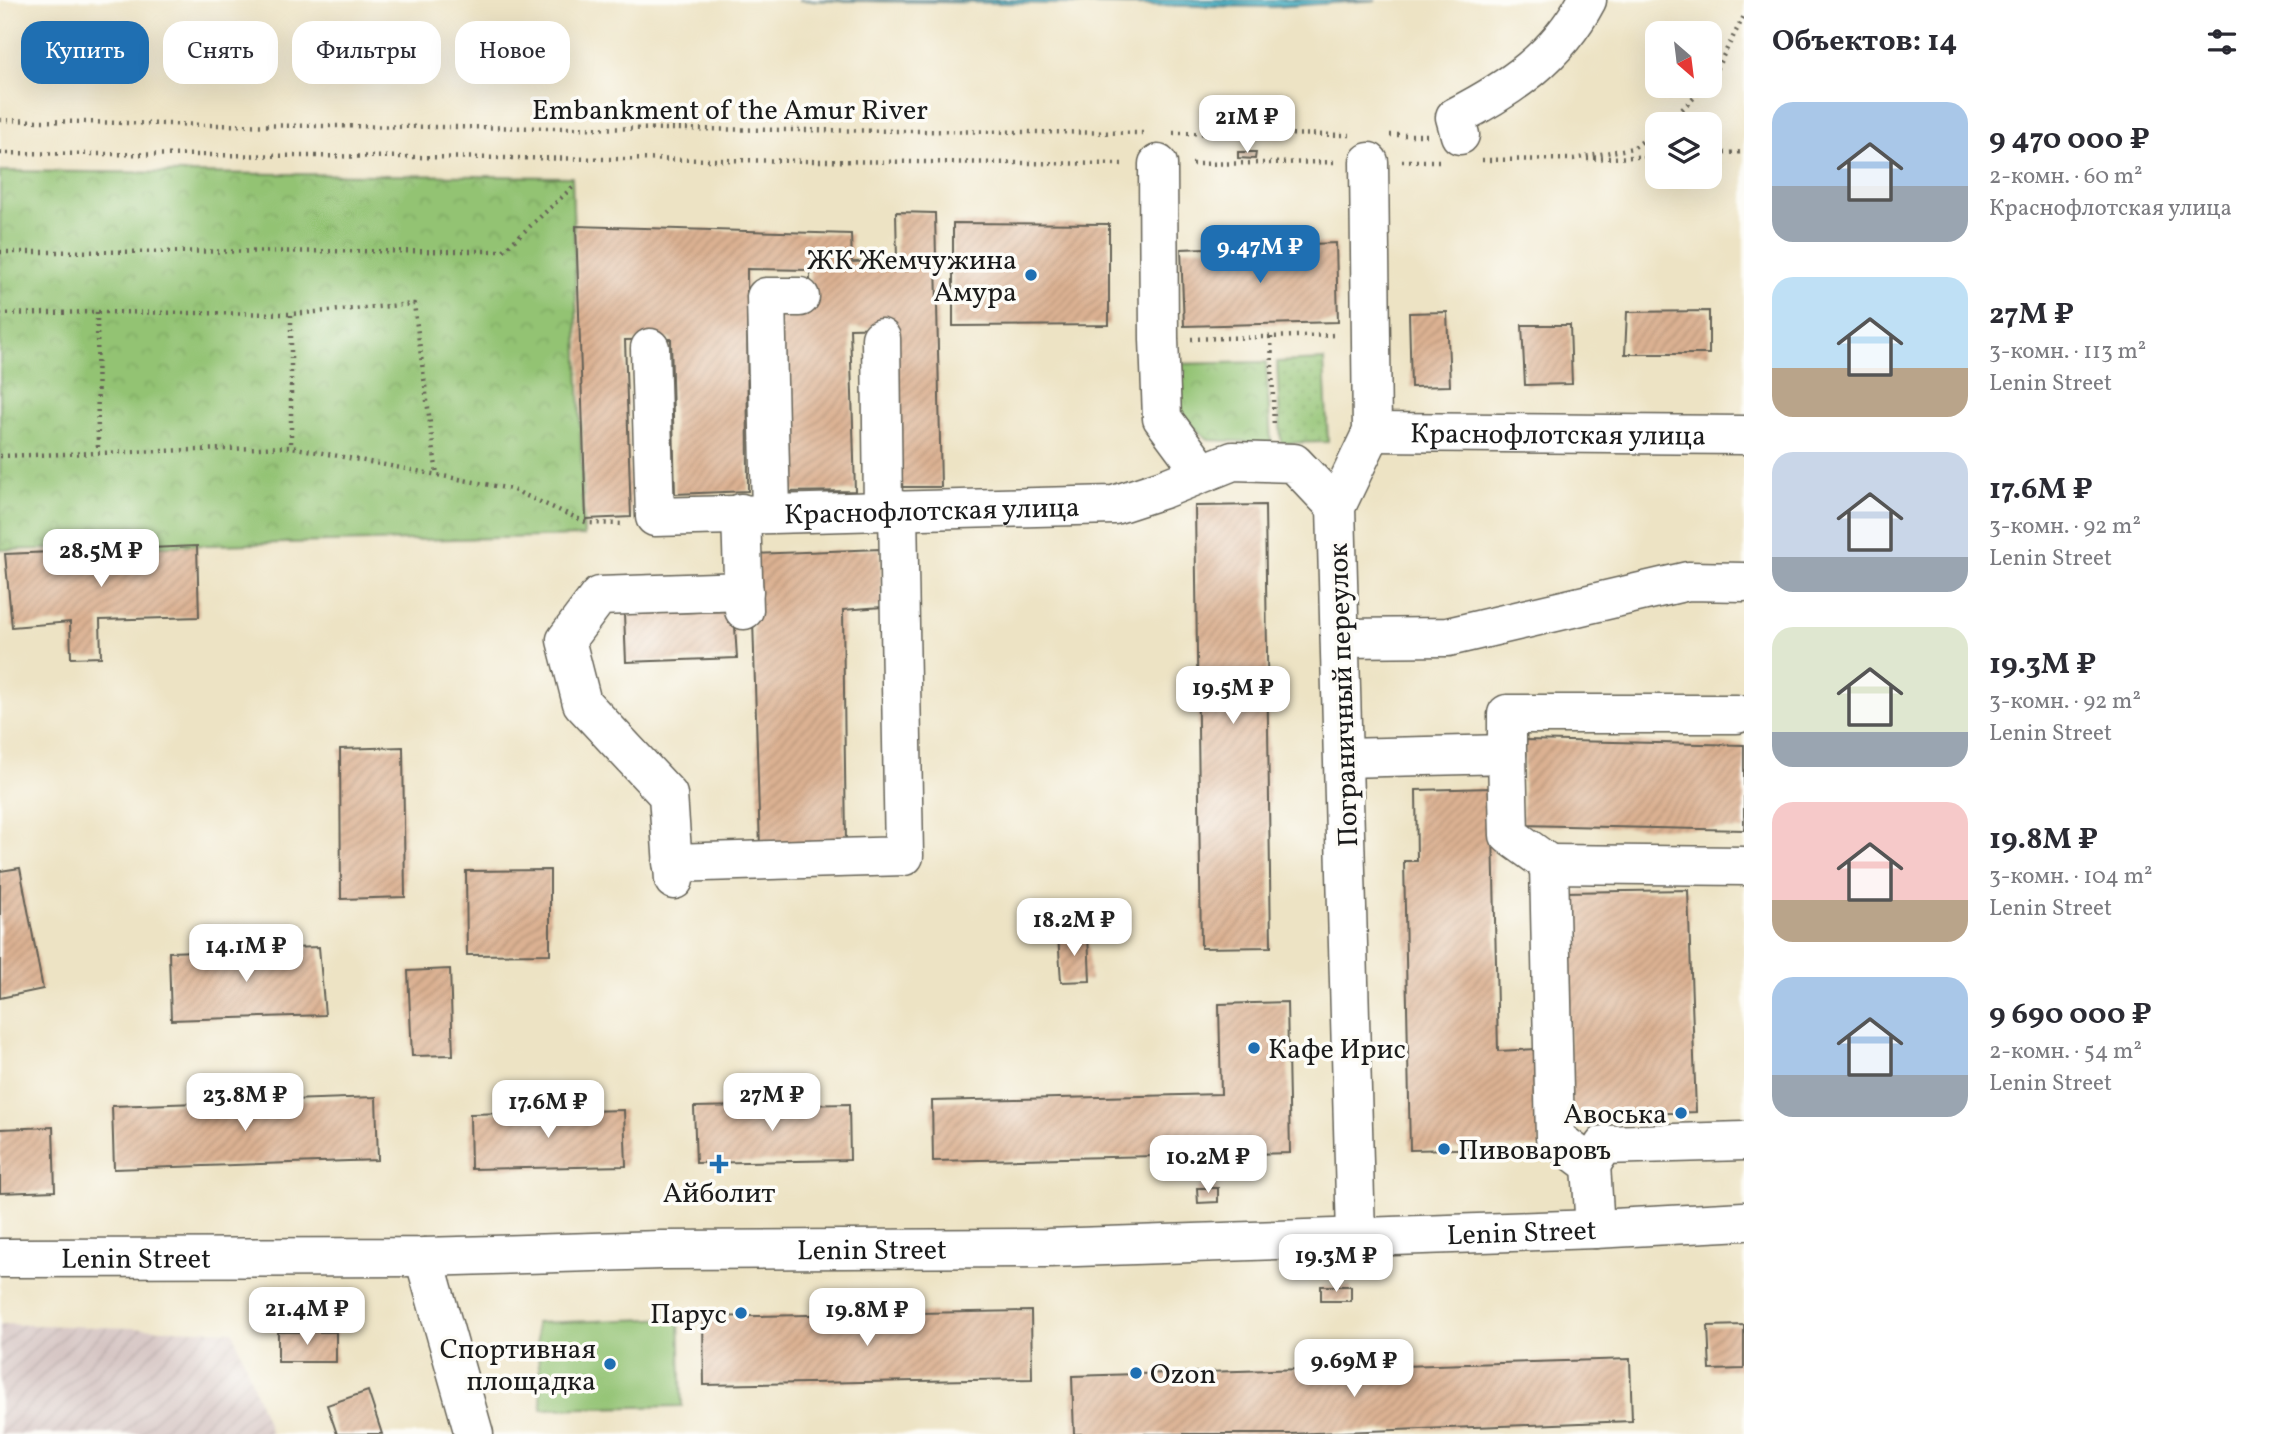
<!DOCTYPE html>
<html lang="ru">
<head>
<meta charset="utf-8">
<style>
  body { margin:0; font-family:Vollkorn,serif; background:#f7f7f7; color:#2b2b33; height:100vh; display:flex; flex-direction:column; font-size:26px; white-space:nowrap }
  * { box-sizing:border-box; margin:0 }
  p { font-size:23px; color:#7c7c81 }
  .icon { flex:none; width:38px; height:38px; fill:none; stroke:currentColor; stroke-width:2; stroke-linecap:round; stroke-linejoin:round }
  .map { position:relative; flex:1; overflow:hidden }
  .side { display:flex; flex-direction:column; background:#fff; width:525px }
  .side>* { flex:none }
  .banner { position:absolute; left:21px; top:21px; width:665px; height:63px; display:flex; gap:14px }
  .needle { width:46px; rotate:152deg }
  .buttons { position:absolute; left:1645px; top:21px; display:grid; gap:14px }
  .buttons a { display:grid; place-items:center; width:77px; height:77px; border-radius:14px; background:#fff; box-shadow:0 7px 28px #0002; font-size:35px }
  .price { position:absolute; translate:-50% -60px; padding:0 16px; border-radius:14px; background:#fff; color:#222; font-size:23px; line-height:46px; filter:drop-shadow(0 2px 4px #0008) }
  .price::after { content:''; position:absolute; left:50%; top:42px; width:21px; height:16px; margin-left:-10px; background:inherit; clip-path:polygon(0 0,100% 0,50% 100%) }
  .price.on { background:#1f6fb2; color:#fff }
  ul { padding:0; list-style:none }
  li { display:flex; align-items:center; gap:21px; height:175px; padding:0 28px }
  li span { display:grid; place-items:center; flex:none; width:196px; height:140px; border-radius:21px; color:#555 }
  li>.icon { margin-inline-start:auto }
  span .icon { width:84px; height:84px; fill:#fffc; stroke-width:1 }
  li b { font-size:30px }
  h2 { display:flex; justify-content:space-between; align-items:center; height:84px; padding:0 28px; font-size:30px }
  .pill { padding:0 24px; border-radius:21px; background:#fff; box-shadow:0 7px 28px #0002; font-size:24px; line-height:63px }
  .pill.on { background:#1f6fb2; color:#fff }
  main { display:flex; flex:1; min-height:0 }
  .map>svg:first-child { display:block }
  .industrial { fill:url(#industrial-furrows) }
  .grass { fill:#93c373; stroke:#587048; stroke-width:2 }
  .park { fill:url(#park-crowns); stroke:#587048; stroke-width:2 }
  .garden { fill:url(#garden-dots); stroke:#587048; stroke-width:2 }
  .water { fill:url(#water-rules); stroke:#386c76; stroke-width:2 }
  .building { fill:url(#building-hatch) }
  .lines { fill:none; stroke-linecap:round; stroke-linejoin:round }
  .minor-casing { stroke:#656257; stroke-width:41 }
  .major-casing { stroke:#656257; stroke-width:41 }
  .path { stroke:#656257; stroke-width:4.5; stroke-dasharray:2 5; stroke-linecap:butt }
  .minor { stroke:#fff; stroke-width:38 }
  .major { stroke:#fff; stroke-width:38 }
  .poi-dot { fill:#1f6fb2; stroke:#fdfcf7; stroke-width:2.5 }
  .labels { text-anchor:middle; stroke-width:7; stroke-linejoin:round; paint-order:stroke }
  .street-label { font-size:28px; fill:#1c1c1c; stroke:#fdfcf7 }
  .poi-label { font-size:28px; fill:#1c1c1c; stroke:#fdfcf7; text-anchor:end }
</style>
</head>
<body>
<main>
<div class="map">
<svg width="1744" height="1434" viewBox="0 0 1744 1434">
  <defs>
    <pattern id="industrial-furrows" width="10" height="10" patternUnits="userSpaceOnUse" patternTransform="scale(1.75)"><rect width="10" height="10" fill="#d1bfbe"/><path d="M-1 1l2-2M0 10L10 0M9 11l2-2" fill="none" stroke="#b3a4a3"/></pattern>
    <pattern id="park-crowns" width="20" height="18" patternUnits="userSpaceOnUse" patternTransform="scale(1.75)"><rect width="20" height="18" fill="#93c373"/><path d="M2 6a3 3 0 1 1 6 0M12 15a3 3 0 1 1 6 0" fill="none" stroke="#7ea763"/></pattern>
    <pattern id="garden-dots" width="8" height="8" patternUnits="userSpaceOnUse" patternTransform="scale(1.75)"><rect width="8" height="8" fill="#93c373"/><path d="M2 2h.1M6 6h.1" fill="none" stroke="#7ea763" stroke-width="1.8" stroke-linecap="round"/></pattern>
    <pattern id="water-rules" width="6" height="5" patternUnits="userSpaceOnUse" patternTransform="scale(1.75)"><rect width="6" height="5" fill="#54bdd1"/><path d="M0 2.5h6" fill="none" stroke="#4599a9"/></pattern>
    <pattern id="building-hatch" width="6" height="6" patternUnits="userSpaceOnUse" patternTransform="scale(1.75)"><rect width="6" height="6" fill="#dbb192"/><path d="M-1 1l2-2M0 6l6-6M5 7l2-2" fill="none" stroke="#bb987d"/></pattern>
  </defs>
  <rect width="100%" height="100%" fill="#fdfcf7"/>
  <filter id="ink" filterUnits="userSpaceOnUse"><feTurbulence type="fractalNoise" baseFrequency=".0143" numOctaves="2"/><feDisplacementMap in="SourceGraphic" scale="14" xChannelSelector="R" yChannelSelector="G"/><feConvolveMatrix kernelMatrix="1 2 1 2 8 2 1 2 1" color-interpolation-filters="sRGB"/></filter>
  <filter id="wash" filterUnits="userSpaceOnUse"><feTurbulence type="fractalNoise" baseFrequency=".00686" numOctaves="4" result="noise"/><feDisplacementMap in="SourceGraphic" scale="28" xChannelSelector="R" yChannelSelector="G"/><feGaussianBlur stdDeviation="1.57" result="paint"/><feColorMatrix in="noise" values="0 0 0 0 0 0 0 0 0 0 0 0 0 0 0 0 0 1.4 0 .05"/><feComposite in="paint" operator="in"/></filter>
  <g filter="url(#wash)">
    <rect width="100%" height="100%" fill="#ede3c4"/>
    <polygon class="industrial" points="0,1324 233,1331 271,1434 0,1434"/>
    <polygon class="grass" points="679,1318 682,1406 542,1409 536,1323"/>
    <g class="park">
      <polygon points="0,171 572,177 584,536 0,550"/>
      <polygon points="1266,362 1271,443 1209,440 1173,409 1173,364"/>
    </g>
    <polygon class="garden" points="1324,360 1328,442 1281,443 1277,362"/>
    <polygon class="water" points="798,0 1376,0 1274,7"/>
    <g id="blocks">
      <g class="building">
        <polygon points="1238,152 1256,152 1255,159 1238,158"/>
        <polygon points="896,212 935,213 941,487 900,487 895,327 850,328 855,491 781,492 780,313 810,313 810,270 747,269 748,491 675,494 671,339 625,340 631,517 586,519 576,226 851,234 852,262 897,261"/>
        <polygon points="953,223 1109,224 1109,325 953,326"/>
        <polygon points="1336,243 1338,322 1184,326 1181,249"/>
        <polygon points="1709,311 1709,354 1625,354 1627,312"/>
        <polygon points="1447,312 1450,386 1411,387 1409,313"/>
        <polygon points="1522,325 1570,325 1572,384 1525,385"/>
        <polygon points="1265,505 1271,947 1201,948 1195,506"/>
        <polygon points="197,546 199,617 100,620 101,657 71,658 70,622 12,627 5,554"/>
        <polygon points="880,549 882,607 843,610 846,845 760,848 751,554"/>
        <polygon points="734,611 737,658 626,662 624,614"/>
        <polygon points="1525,740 1744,745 1744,830 1522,825"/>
        <polygon points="403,747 405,897 341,899 340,749"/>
        <polygon points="1492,788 1498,1051 1538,1049 1540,1147 1410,1150 1404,861 1417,861 1416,790"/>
        <polygon points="20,868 43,989 0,998 0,871"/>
        <polygon points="550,870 550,954 467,955 466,871"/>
        <polygon points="1688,890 1696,1112 1572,1117 1564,892"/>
        <polygon points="1058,934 1088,934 1090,981 1061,982"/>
        <polygon points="319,947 325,1015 171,1020 169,952"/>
        <polygon points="450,969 453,1055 412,1056 408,971"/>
        <polygon points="1287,1002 1290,1153 933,1161 932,1101 1221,1094 1219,1004"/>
        <polygon points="376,1097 378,1160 114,1169 112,1106"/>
        <polygon points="849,1104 850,1160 696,1163 694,1107"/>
        <polygon points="624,1110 626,1166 471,1169 470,1114"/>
        <polygon points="53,1127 55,1191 0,1193 0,1129"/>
        <polygon points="1197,1188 1218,1188 1218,1202 1198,1203"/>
        <rect x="1321" y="1286" width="30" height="15"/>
        <polygon points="1031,1311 1032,1379 704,1385 703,1317"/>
        <polygon points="1744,1325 1744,1369 1710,1370 1708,1326"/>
        <rect x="278" y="1332" width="58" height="30"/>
        <polygon points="1630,1359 1632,1421 1289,1434 1074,1434 1072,1376"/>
        <polygon points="368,1391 382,1434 337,1434 327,1405"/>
      </g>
    </g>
  </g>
  <g filter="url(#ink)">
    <use href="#blocks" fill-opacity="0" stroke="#656257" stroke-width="2"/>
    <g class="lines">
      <g class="minor-casing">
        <g id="minor">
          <path d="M1460,135L1455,117C1511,88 1557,57 1587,0"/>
          <polyline points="1158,164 1159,339 1162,418 1202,472"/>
          <polyline points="881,338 883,510"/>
          <path id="s1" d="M650,348L655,517L1114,505L1163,489L1233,461L1294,463L1336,507"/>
          <path id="s2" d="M1372,432L1744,435"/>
          <polyline points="771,512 766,297 800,297"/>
          <polyline points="741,513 744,610"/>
          <polyline points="1341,638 1448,637 1688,581 1744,582"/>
          <polyline points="1507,754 1507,714 1737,714"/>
          <polyline points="1344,758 1507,754 1509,835 1549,864"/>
          <polyline points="672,863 904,856 898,510"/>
          <polyline points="674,880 668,795 582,703 566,640 599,596 744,591"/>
          <polyline points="1591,1165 1604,1145 1744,1141"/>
          <polyline points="1595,1229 1591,1165 1555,1138 1549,864 1744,866"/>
          <polyline points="1356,1236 1336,507 1372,432 1369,162"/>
          <polyline points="424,1257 474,1434"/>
        </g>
      </g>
      <g class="major-casing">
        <g id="major">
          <path id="s3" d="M0,1258L424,1257L661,1250L1048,1248L1595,1229L1744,1221"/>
        </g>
      </g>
      <g class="path">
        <polyline points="1710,81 1744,16"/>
        <polyline points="0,120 209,125 1144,133"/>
        <polyline points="1667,124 1706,86"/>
        <polyline points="1173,133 1350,135"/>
        <polyline points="1390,135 1427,135"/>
        <polyline points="0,153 1124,164"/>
        <polyline points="1710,154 1744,152"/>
        <polyline points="1587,159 1657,156"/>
        <polyline points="1482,160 1573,159 1633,148 1657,131"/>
        <polyline points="1402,161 1439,161"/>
        <polyline points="1192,164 1337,162"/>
        <polyline points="0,252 503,251 575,185"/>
        <polyline points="97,312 98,452"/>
        <polyline points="0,314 97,312 291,314 414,304 437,475"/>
        <polyline points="291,315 291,447"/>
        <polyline points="1271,337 1274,428"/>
        <polyline points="1191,339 1336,335"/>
        <polyline points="0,456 291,447 511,489 588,523 624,524"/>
      </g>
      <use href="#minor" class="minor"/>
      <use href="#major" class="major"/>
    </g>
  </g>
  <g class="poi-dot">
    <circle cx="1031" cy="275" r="7"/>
    <circle cx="1254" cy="1048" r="7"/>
    <circle cx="1681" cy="1113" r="7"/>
    <circle cx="1444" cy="1149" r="7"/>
    <path d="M715.5 1153.5h7v7h7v7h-7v7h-7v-7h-7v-7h7z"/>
    <circle cx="741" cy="1313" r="7"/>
    <circle cx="610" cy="1364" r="7"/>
    <circle cx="1136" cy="1373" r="7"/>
  </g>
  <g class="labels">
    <g class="street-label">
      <text x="730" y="119">Embankment of the Amur River</text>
      <text dy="10" stroke="none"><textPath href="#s2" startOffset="186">Краснофлотская улица</textPath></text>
      <text dy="10" stroke="none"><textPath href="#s1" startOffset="446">Краснофлотская улица</textPath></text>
      <text transform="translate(1342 695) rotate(-92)" y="10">Пограничный переулок</text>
      <text dy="10" stroke="none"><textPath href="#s3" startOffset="1522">Lenin Street</textPath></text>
      <text dy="10" stroke="none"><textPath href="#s3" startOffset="872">Lenin Street</textPath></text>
      <text dy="10" stroke="none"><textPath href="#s3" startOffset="136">Lenin Street</textPath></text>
    </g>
    <g class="poi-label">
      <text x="1017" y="269">ЖК Жемчужина<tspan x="1017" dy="32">Амура</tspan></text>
      <text x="1268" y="1058" text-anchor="start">Кафе Ирис</text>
      <text x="1667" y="1123">Авоська</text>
      <text x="1458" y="1159" text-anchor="start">Пивоваровъ</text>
      <text x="719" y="1202" text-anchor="middle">Айболит</text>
      <text x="727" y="1323">Парус</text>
      <text x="596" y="1358">Спортивная<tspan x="596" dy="32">площадка</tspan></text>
      <text x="1150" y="1383" text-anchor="start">Ozon</text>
    </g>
  </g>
</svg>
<div class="buttons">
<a><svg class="needle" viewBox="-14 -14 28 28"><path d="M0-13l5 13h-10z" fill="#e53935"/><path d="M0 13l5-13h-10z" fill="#7c7c81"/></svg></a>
<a><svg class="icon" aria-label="layers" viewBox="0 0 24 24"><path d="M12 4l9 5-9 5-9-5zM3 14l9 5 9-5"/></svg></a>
</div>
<b class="price" style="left:1247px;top:155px">21M ₽</b>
<b class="price on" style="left:1260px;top:285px">9.47M ₽</b>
<b class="price" style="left:101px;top:589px">28.5M ₽</b>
<b class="price" style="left:1233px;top:726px">19.5M ₽</b>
<b class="price" style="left:1074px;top:958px">18.2M ₽</b>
<b class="price" style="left:246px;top:984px">14.1M ₽</b>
<b class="price" style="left:245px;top:1133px">23.8M ₽</b>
<b class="price" style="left:772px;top:1133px">27M ₽</b>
<b class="price" style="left:548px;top:1140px">17.6M ₽</b>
<b class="price" style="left:1208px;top:1195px">10.2M ₽</b>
<b class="price" style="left:1336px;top:1294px">19.3M ₽</b>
<b class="price" style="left:307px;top:1347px">21.4M ₽</b>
<b class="price" style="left:867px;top:1348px">19.8M ₽</b>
<b class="price" style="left:1354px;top:1399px">9.69M ₽</b>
<div class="banner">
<a class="pill on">Купить</a>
<a class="pill">Снять</a>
<a class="pill">Фильтры</a>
<a class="pill">Новое</a>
</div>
</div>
<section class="side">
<h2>Объектов: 14<svg class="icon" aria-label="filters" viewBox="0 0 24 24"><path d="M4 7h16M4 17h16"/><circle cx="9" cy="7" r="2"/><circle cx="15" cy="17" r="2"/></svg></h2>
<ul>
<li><span style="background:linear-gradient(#a9c7e8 60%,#9aa5b1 0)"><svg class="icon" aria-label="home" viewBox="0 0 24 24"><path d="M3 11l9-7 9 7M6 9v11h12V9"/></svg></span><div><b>9 470 000 ₽</b><p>2-комн. · 60 m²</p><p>Краснофлотская улица</p></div></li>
<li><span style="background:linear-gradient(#bfe0f5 65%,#b9a48a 0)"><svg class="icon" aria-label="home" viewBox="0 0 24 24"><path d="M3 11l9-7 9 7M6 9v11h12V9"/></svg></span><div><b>27M ₽</b><p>3-комн. · 113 m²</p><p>Lenin Street</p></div></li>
<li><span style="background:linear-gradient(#c9d6e8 75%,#9aa5b1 0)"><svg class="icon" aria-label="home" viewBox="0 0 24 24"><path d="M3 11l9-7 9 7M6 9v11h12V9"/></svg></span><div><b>17.6M ₽</b><p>3-комн. · 92 m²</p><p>Lenin Street</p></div></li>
<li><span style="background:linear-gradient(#dfe7d0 75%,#9aa5b1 0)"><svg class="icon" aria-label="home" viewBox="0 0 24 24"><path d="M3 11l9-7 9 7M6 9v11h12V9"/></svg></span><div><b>19.3M ₽</b><p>3-комн. · 92 m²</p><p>Lenin Street</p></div></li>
<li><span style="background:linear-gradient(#f6c9c9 70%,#b9a48a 0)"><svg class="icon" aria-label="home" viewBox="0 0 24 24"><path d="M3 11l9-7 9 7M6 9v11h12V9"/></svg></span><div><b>19.8M ₽</b><p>3-комн. · 104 m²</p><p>Lenin Street</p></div></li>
<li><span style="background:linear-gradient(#a9c7e8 70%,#9aa5b1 0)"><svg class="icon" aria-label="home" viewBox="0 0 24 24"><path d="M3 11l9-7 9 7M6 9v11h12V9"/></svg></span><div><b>9 690 000 ₽</b><p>2-комн. · 54 m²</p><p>Lenin Street</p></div></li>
</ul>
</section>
</main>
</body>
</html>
